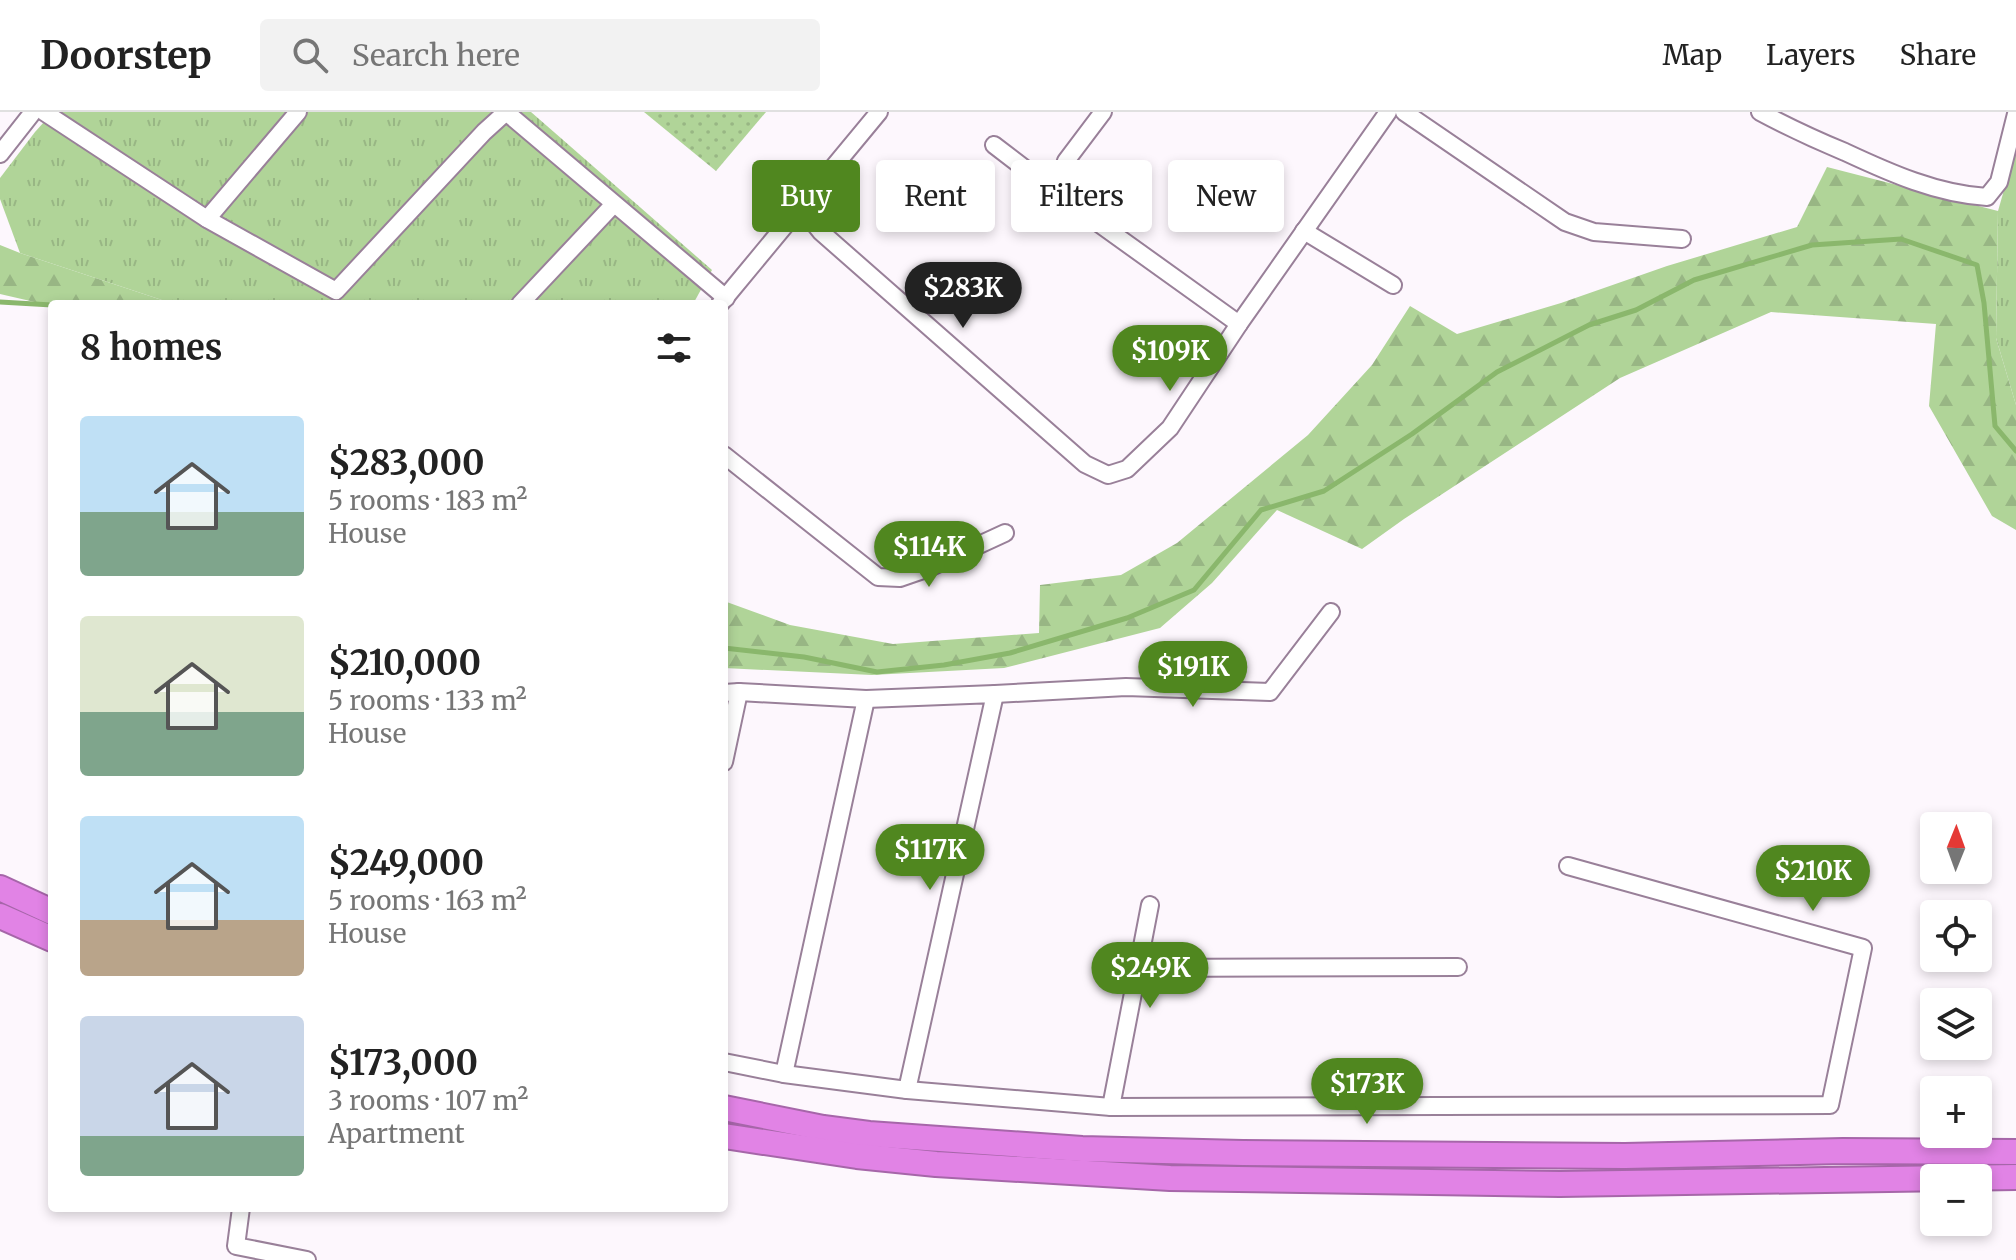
<!DOCTYPE html>
<html lang="en">
<head>
<meta charset="utf-8">
<style>
  body { margin:0; font-family:Merriweather,serif; background:#f2f2f2; color:#222; height:100vh; display:flex; flex-direction:column; font-size:30px; white-space:nowrap }
  * { box-sizing:border-box; margin:0 }
  p { font-size:26px; color:#767676 }
  .icon { flex:none; width:44px; height:44px; fill:none; stroke:currentColor; stroke-width:2; stroke-linecap:round; stroke-linejoin:round }
  .map { position:relative; flex:1; overflow:hidden }
  .sheet { position:absolute; left:48px; top:188px; width:680px; height:912px; display:flex; flex-direction:column; background:#fff; border-radius:8px; box-shadow:0 4px 12px #0003 }
  .sheet>* { flex:none }
  .hud { position:absolute; left:752px; top:48px; width:760px; height:72px; display:flex; gap:16px }
  .needle { width:52px; rotate:1deg }
  .tools { position:absolute; left:1920px; top:700px; display:grid; gap:16px }
  .tools a { display:grid; place-items:center; width:72px; height:72px; border-radius:8px; background:#fff; box-shadow:0 4px 12px #0003; font-size:40px }
  .price { position:absolute; translate:-50% -68px; padding:0 18px; border-radius:28px; background:#50871f; color:#fff; font-size:26px; line-height:52px; filter:drop-shadow(0 2px 4px #0008) }
  .price::after { content:''; position:absolute; left:50%; top:48px; width:24px; height:18px; margin-left:-12px; background:inherit; clip-path:polygon(0 0,100% 0,50% 100%) }
  .price.current { background:#222; color:#fff }
  ul { padding:0; list-style:none }
  li { display:flex; align-items:center; gap:24px; height:200px; padding:0 32px }
  li span { display:grid; place-items:center; flex:none; width:224px; height:160px; border-radius:8px; color:#555 }
  li>.icon { margin-inline-start:auto }
  span .icon { width:96px; height:96px; fill:#fffc; stroke-width:1 }
  li b { font-size:34px }
  h2 { display:flex; justify-content:space-between; align-items:center; height:96px; padding:0 32px; font-size:34px }
  .tag { padding:0 28px; border-radius:8px; background:#fff; box-shadow:0 4px 12px #0003; font-size:28px; line-height:72px }
  .tag.current { background:#50871f; color:#fff }
  header { display:flex; align-items:center; gap:48px; box-sizing:border-box; height:112px; padding:0 40px; background:#fff; border-bottom:2px solid #e0e0e0 }
  header strong { font-size:38px }
  nav { display:flex; gap:44px; margin-inline-start:auto; font-size:28px }
  .search { width:560px; height:72px; background:#f2f2f2; display:flex; align-items:center; gap:20px; box-sizing:border-box; padding:0 28px; border-radius:8px; color:#767676; font-size:30px }
  .map>svg:first-child { display:block }
  .grass { fill:url(#grass-tufts) }
  .forest { fill:url(#forest-firs) }
  .park { fill:url(#park-dots) }
  .lines { fill:none; stroke-linecap:round; stroke-linejoin:round }
  .stream { stroke:#8ab76c; stroke-width:5 }
  .minor-casing { stroke:#998099; stroke-width:20 }
  .highway-casing { stroke:#a666a9; stroke-width:28 }
  .minor { stroke:#fff; stroke-width:16 }
  .highway { stroke:#e183e5; stroke-width:24 }
</style>
</head>
<body>
<header>
<strong>Doorstep</strong>
<div class="search"><svg class="icon" aria-label="search" viewBox="0 0 24 24"><circle cx="10" cy="10" r="6"/><path d="M15 15l6 6"/></svg>Search here</div>
<nav><a>Map</a><a>Layers</a><a>Share</a></nav>
</header>
<div class="map">
<svg width="2016" height="1148" viewBox="0 0 2016 1148">
  <defs>
    <pattern id="grass-tufts" width="24" height="20" patternUnits="userSpaceOnUse" patternTransform="scale(2)"><rect width="24" height="20" fill="#b0d498"/><path d="M3 7l-1-3M5 7V3M7 7l1-3M15 17l-1-3M17 17v-4M19 17l1-3" fill="none" stroke="#98b684"/></pattern>
    <pattern id="forest-firs" width="22" height="20" patternUnits="userSpaceOnUse" patternTransform="scale(2)"><rect width="22" height="20" fill="#b0d498"/><path d="M5 1l3.5 6h-7zM16 11l3.5 6h-7z" fill="#98b684"/></pattern>
    <pattern id="park-dots" width="8" height="8" patternUnits="userSpaceOnUse" patternTransform="scale(2)"><rect width="8" height="8" fill="#b0d498"/><path d="M2 2h.1M6 6h.1" fill="none" stroke="#98b684" stroke-width="1.8" stroke-linecap="round"/></pattern>
  </defs>
  <rect width="100%" height="100%" fill="#fdf7fd"/>
  <g class="grass">
    <polygon points="53,0 531,0 712,158 693,192 174,192 20,141 0,87 0,66 35,20"/>
    <polygon points="2016,36 2016,293 1996,226 1998,99"/>
  </g>
  <g class="forest">
    <polygon points="1827,55 1998,99 1996,226 2016,293 2016,418 1992,404 1929,294 1936,212 1771,200 1620,266 1404,407 1362,437 1277,398 1212,471 1160,516 1004,556 872,563 724,556 724,489 790,513 893,532 1039,521 1040,473 1121,463 1177,431 1308,323 1372,253 1410,194 1457,222 1561,191 1667,154 1797,115"/>
    <polygon points="0,133 20,141 174,192 52,192 52,194 0,182"/>
  </g>
  <polygon class="park" points="644,0 766,0 716,59"/>
  <g class="lines">
    <g class="stream">
      <polyline points="0,190 52,193"/>
      <polyline points="724,536 804,545 877,560 944,553 1010,541 1127,506 1194,478 1261,398 1324,379 1412,322 1497,260 1589,213 1636,198 1694,168 1812,133 1901,127 1977,153 1984,191 1995,314 2016,339"/>
    </g>
    <g class="minor-casing">
      <g id="minor">
        <polyline points="44,0 207,107 336,179 484,20 506,0"/>
        <polyline points="506,0 726,186"/>
        <polyline points="1404,0 1565,110 1594,120 1682,127"/>
        <path d="M1760,0C1788,15 1816,28 1845,40C1890,61 1937,82 1987,85L1999,70L2016,2"/>
        <polyline points="994,33 1062,85 1239,212"/>
        <polyline points="0,42 33,0"/>
        <polyline points="1062,85 1060,68 1066,49 1103,0"/>
        <polyline points="801,95 821,120 1085,352 1108,363 1127,357 1170,316 1239,212 1388,0"/>
        <polyline points="207,107 298,0"/>
        <polyline points="1304,119 1393,173"/>
        <polyline points="520,192 614,92"/>
        <polyline points="720,192 879,0"/>
        <polyline points="724,343 878,465 900,466 929,456 1005,421"/>
        <polyline points="724,581 739,580 866,587 784,962"/>
        <polyline points="995,582 1126,575 1270,580 1331,500"/>
        <polyline points="724,650 739,580"/>
        <polyline points="1138,856 1458,855"/>
        <polyline points="724,950 784,962 907,978 995,582 866,587"/>
        <polyline points="907,978 1111,995 1830,993 1863,836 1568,754"/>
        <polyline points="1111,995 1150,793"/>
        <polyline points="241,1096 236,1134 307,1148"/>
      </g>
    </g>
    <g class="highway-casing">
      <g id="highway">
        <polyline points="0,776 52,800"/>
        <polyline points="0,804 52,827"/>
        <polyline points="724,996 823,1016 869,1022 1082,1037 1243,1041 1625,1044 1843,1039 2016,1040"/>
        <polyline points="724,1024 857,1044 936,1052 1170,1066 1560,1072 2016,1065"/>
      </g>
    </g>
    <use href="#minor" class="minor"/>
    <use href="#highway" class="highway"/>
  </g>
</svg>
<div class="tools">
<a><svg class="needle" viewBox="-14 -14 28 28"><path d="M0-13l5 13h-10z" fill="#e53935"/><path d="M0 13l5-13h-10z" fill="#767676"/></svg></a>
<a><svg class="icon" aria-label="locate" viewBox="0 0 24 24"><circle cx="12" cy="12" r="6"/><path d="M12 2v4M12 18v4M2 12h4M18 12h4"/></svg></a>
<a><svg class="icon" aria-label="layers" viewBox="0 0 24 24"><path d="M12 4l9 5-9 5-9-5zM3 14l9 5 9-5"/></svg></a>
<a>+</a>
<a>−</a>
</div>
<b class="price current" style="left:963px;top:218px">$283K</b>
<b class="price" style="left:1170px;top:281px">$109K</b>
<b class="price" style="left:929px;top:477px">$114K</b>
<b class="price" style="left:1193px;top:597px">$191K</b>
<b class="price" style="left:930px;top:780px">$117K</b>
<b class="price" style="left:1813px;top:801px">$210K</b>
<b class="price" style="left:1150px;top:898px">$249K</b>
<b class="price" style="left:1367px;top:1014px">$173K</b>
<div class="hud">
<a class="tag current">Buy</a>
<a class="tag">Rent</a>
<a class="tag">Filters</a>
<a class="tag">New</a>
</div>
<section class="sheet">
<h2>8 homes<svg class="icon" aria-label="filters" viewBox="0 0 24 24"><path d="M4 7h16M4 17h16"/><circle cx="9" cy="7" r="2"/><circle cx="15" cy="17" r="2"/></svg></h2>
<ul>
<li><span style="background:linear-gradient(#bfe0f5 60%,#7fa58c 0)"><svg class="icon" aria-label="home" viewBox="0 0 24 24"><path d="M3 11l9-7 9 7M6 9v11h12V9"/></svg></span><div><b>$283,000</b><p>5 rooms · 183 m²</p><p>House</p></div></li>
<li><span style="background:linear-gradient(#dfe7d0 60%,#7fa58c 0)"><svg class="icon" aria-label="home" viewBox="0 0 24 24"><path d="M3 11l9-7 9 7M6 9v11h12V9"/></svg></span><div><b>$210,000</b><p>5 rooms · 133 m²</p><p>House</p></div></li>
<li><span style="background:linear-gradient(#bfe0f5 65%,#b9a48a 0)"><svg class="icon" aria-label="home" viewBox="0 0 24 24"><path d="M3 11l9-7 9 7M6 9v11h12V9"/></svg></span><div><b>$249,000</b><p>5 rooms · 163 m²</p><p>House</p></div></li>
<li><span style="background:linear-gradient(#c9d6e8 75%,#7fa58c 0)"><svg class="icon" aria-label="home" viewBox="0 0 24 24"><path d="M3 11l9-7 9 7M6 9v11h12V9"/></svg></span><div><b>$173,000</b><p>3 rooms · 107 m²</p><p>Apartment</p></div></li>
</ul>
</section>
</div>
</body>
</html>
